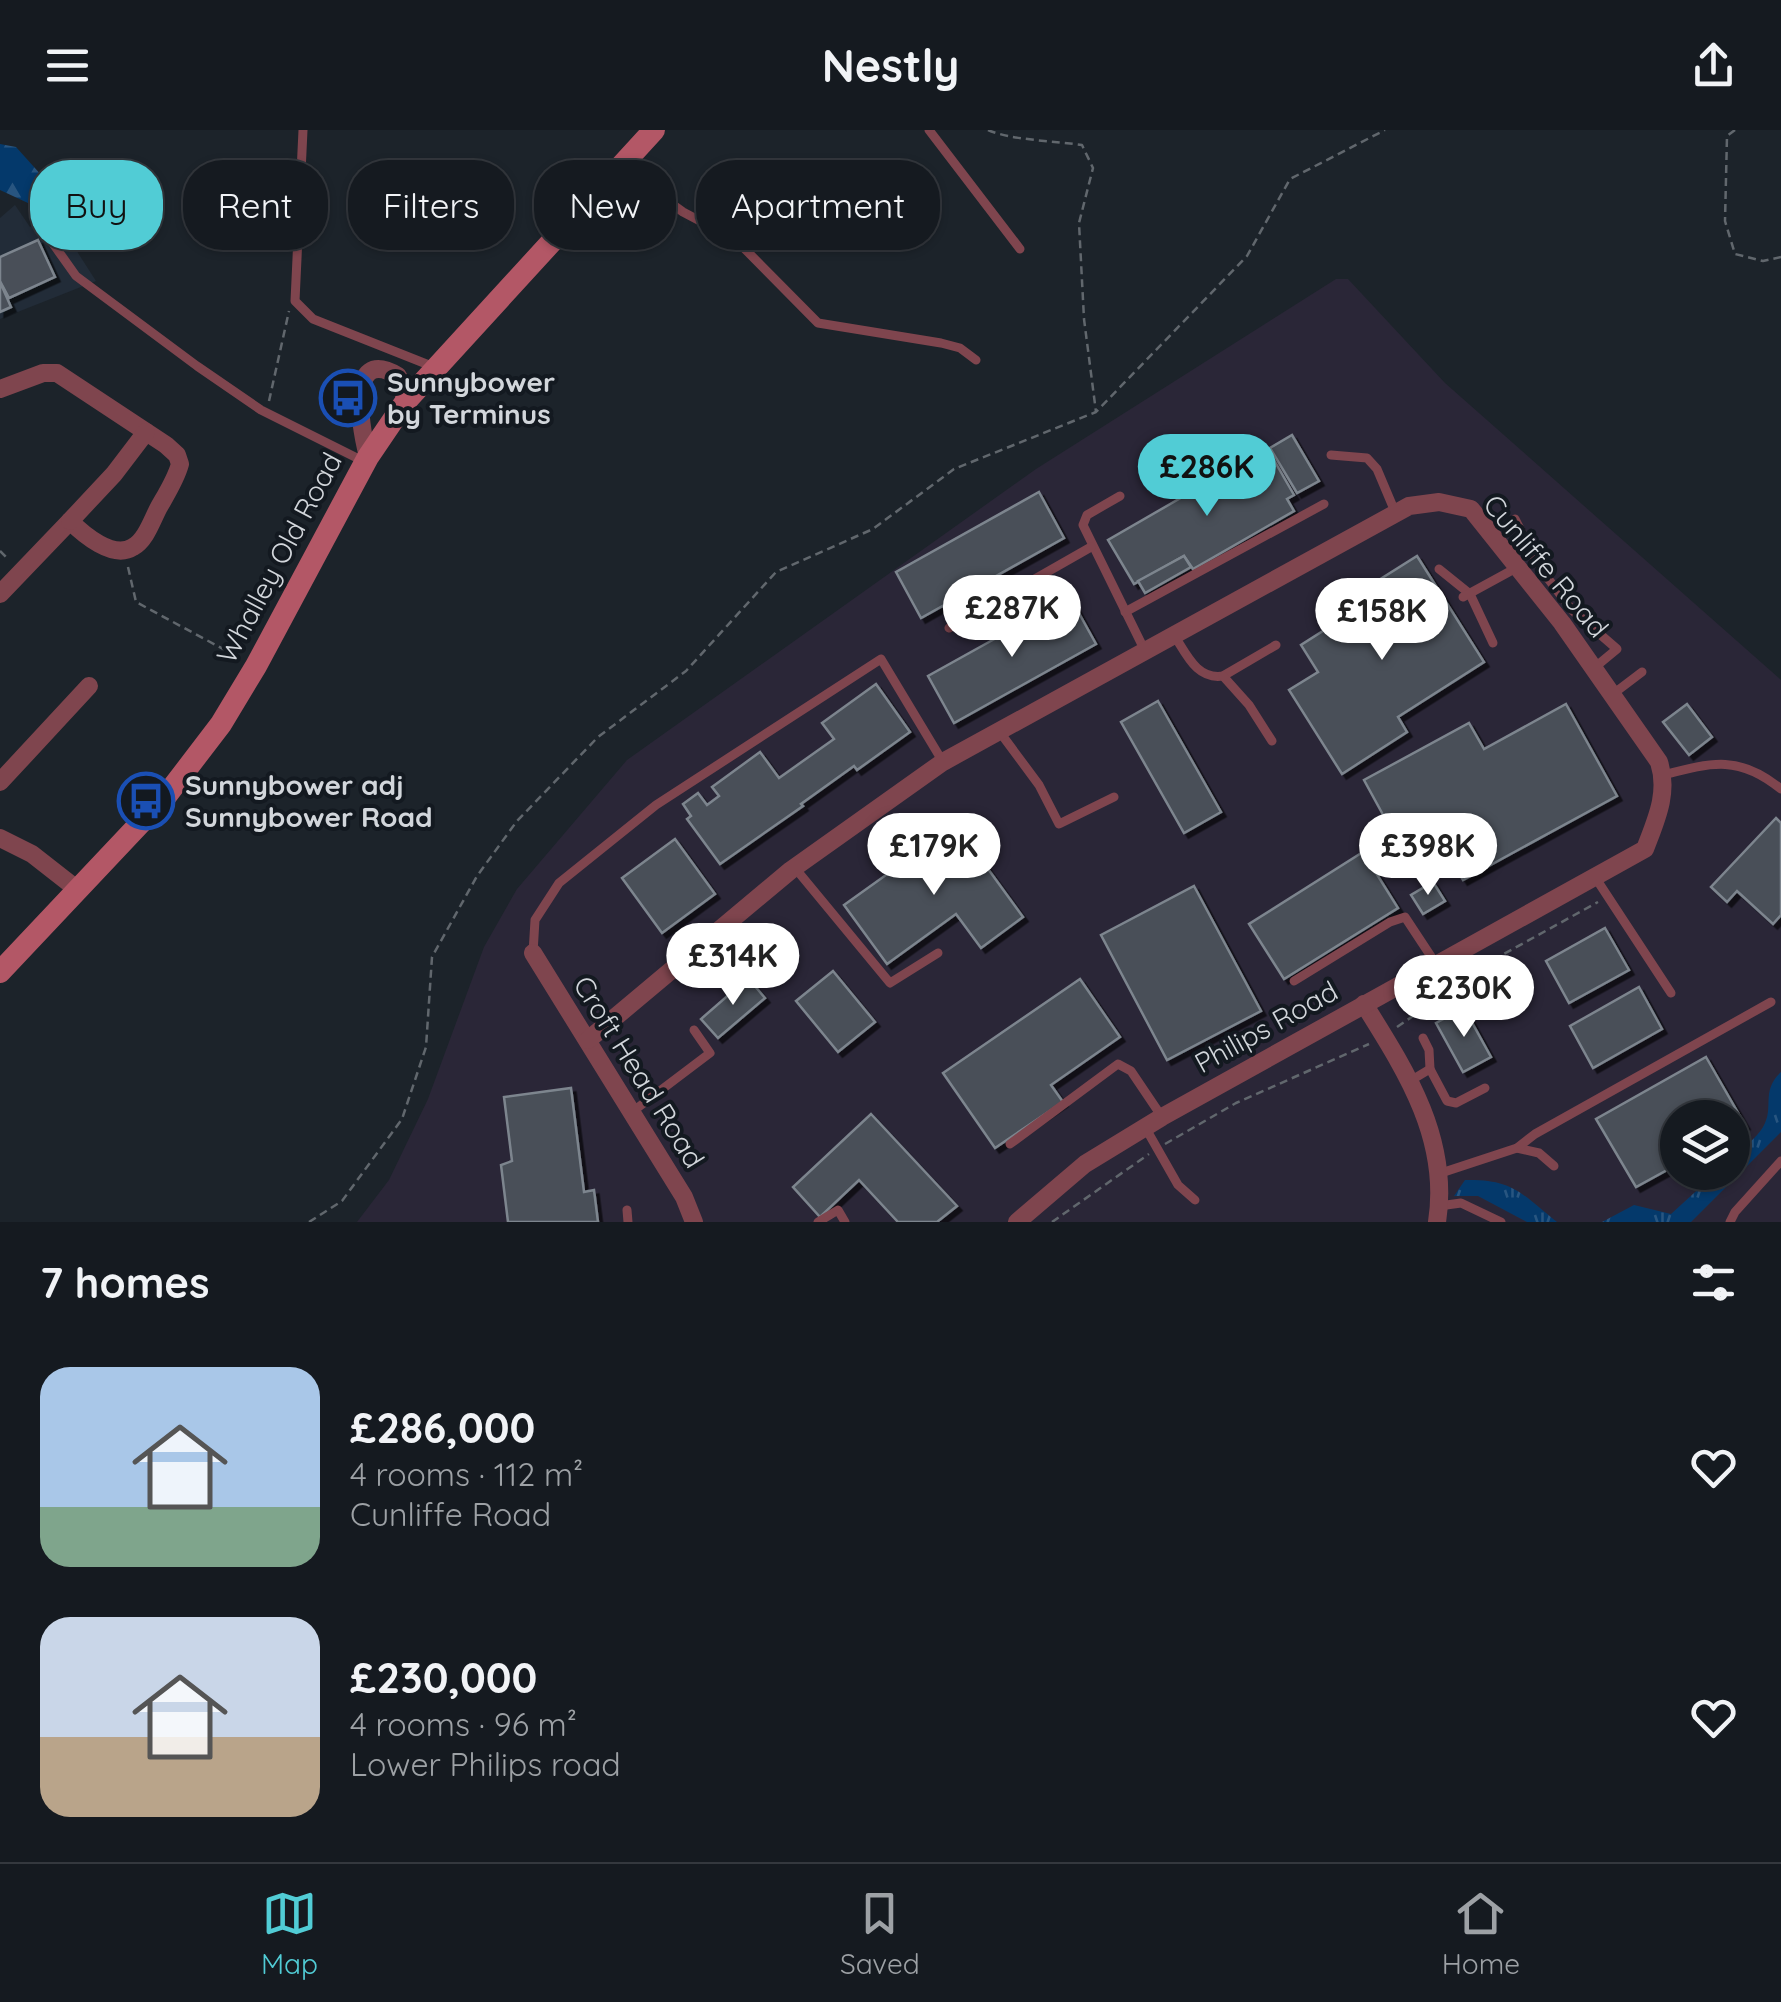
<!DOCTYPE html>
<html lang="en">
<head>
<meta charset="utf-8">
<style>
  body { margin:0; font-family:Quicksand,sans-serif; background:#22272d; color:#f1f3f6; height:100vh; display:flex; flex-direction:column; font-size:38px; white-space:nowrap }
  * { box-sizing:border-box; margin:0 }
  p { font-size:32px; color:#9da1a5 }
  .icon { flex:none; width:55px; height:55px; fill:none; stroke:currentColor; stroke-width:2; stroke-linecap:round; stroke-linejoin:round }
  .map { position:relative; height:1092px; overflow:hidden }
  .sheet { display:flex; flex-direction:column; background:#151a20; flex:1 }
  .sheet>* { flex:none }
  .guide { position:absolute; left:30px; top:30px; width:1000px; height:90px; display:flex; gap:20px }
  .buttons { position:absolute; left:1660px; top:970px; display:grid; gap:20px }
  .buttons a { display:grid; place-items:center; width:90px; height:90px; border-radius:50%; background:#151a20; box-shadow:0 2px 8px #0004,0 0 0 2px #34383e; font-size:50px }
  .price { position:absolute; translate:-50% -85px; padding:0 22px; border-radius:35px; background:#fff; color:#222; font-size:32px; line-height:65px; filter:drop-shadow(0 2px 5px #0008) }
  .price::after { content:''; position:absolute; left:50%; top:60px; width:30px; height:22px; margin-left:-15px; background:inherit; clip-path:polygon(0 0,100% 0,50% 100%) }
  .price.active { background:#51ccd5; color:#111 }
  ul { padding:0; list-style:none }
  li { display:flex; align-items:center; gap:30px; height:250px; padding:0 40px }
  li span { display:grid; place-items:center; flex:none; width:280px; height:200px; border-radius:30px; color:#555 }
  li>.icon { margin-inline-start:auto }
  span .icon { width:120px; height:120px; fill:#fffc; stroke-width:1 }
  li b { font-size:42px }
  h2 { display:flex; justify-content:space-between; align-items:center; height:120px; padding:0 40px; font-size:42px }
  .tag { padding:0 35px; border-radius:40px; background:#151a20; box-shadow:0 2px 8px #0004,0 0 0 2px #34383e; font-size:35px; line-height:90px }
  .tag.active { background:#51ccd5; color:#111 }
  header { display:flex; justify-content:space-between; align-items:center; height:130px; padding:0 40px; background:#151a20; font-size:45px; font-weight:700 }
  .dock { display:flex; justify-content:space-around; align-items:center; height:140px; border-top:2px solid #34383e; background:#151a20; font-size:28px; color:#9da1a5 }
  .dock a { display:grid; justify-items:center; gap:5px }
  .dock .active { color:#51ccd5 }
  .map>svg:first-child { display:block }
  .built { fill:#222c38 }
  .industrial { fill:#2a2637; fill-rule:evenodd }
  .grass { fill:url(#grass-tufts) }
  .forest { fill:url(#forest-firs) }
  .building { fill:#484f58; stroke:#7d858e; stroke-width:2.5; filter:url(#shadow) }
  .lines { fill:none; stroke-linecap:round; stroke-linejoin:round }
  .path { stroke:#61676d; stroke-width:2.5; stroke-dasharray:8 5; stroke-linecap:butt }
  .lane { stroke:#7f454e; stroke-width:9 }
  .street { stroke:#7f454e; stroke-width:18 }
  .secondary { stroke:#b35766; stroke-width:22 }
  .labels { text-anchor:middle; stroke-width:8; stroke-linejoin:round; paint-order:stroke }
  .poi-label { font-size:28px; font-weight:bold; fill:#d2d6db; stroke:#131920; text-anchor:start }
  .street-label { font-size:28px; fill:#d2d6db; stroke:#131920 }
</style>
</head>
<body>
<header><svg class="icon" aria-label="menu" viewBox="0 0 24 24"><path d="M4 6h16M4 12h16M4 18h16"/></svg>Nestly<svg class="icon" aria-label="share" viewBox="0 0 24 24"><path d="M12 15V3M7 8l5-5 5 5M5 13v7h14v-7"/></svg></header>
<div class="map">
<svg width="1781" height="1092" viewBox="0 0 1781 1092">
  <defs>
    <pattern id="grass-tufts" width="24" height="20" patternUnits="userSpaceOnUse" patternTransform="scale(2.5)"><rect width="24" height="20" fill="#04396b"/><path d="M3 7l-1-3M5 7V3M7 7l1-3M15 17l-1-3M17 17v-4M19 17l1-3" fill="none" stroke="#285580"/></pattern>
    <pattern id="forest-firs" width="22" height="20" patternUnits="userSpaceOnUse" patternTransform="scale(2.5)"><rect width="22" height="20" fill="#04396b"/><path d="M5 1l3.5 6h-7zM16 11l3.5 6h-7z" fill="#285580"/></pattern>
    <filter id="shadow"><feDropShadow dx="4.5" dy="4.5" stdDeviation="0" flood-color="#0009"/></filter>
  </defs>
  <rect width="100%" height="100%" fill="#1c232a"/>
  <polygon class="built" points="15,75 30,97 53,84 96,151 0,189 0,88"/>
  <path class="industrial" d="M1336,149H1348L1445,253L1781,550V1092H357L389,1050L428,969L484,817L517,759L627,630L1036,339ZM1678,988H1732V1042H1678Z"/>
  <g class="grass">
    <path d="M1781,942V1002L1691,1092H1602L1634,1075L1671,1084L1716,1043L1732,1042L1733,1027C1742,1018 1757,1008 1763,997C1775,977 1760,962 1781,942Z"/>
    <path d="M1465,1050C1513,1049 1521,1063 1557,1092H1527L1478,1066H1454Z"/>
  </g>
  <polygon class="forest" points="0,14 16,17 43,47 43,80 0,60"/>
  <g class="building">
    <polygon points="38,110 55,147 9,168 0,151 0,127"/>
    <polygon points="0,152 11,177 0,182"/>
    <polygon points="1292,305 1319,351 1297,363 1270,318"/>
    <polygon points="1267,318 1294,365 1287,369 1294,381 1193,439 1184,426 1134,454 1108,410"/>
    <polygon points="1039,362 1064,408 921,488 896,442"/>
    <polygon points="1184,426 1191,437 1145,463 1138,451"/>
    <polygon points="1417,426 1484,532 1398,587 1407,602 1342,644 1289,560 1318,542 1301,515 1340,490 1333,479"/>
    <polygon points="1070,467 1096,514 954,593 928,546"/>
    <polygon points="876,554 910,602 857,640 854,636 801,674 803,676 720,734 687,689 691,686 683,674 698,663 707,675 719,666 712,657 760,622 779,648 834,609 822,593"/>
    <polygon points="1158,571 1221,682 1184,703 1121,592"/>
    <polygon points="1566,574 1617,666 1463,750 1443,715 1410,734 1364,650 1469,593 1484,619"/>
    <polygon points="1687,574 1712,607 1689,625 1663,592"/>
    <polygon points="1776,688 1781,693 1781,785 1773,794 1737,761 1727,772 1711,757"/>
    <polygon points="956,695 1023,787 981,818 956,784 887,834 844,775"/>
    <polygon points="675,709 715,764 662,803 622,748"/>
    <polygon points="1363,722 1398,778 1284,849 1249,794"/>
    <polygon points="1433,752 1445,771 1423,784 1411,765"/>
    <polygon points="1194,756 1261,881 1167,930 1101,805"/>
    <polygon points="1605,798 1629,840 1569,873 1546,831"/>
    <polygon points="833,841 875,892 838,922 796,871"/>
    <polygon points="748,848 765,868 718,908 701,889"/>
    <polygon points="1080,849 1120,907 1051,955 1063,972 995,1018 943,943"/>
    <polygon points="1639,857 1662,899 1593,938 1570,896"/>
    <polygon points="1464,878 1491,927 1463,942 1436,893"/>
    <polygon points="1706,927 1745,995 1732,1002 1732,988 1678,988 1678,1034 1636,1057 1596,989"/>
    <polygon points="571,958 584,1062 594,1060 598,1092 508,1092 501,1035 512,1031 504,967"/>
    <polygon points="871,984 957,1076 937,1092 898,1092 859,1050 820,1087 793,1057"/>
  </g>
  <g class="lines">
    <g class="path">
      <path d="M988,0C1010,10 1055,11 1082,15L1093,38L1079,93L1084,189L1096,282"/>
      <polyline points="1735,0 1727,6 1725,91 1735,124 1763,131 1781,127"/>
      <polyline points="269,271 289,181"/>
      <polyline points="0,421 9,430"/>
      <polyline points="128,437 136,472 238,527"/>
      <polyline points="1397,897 1502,825 1598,772"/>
      <polyline points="1165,1014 1236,973 1369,914"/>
      <polyline points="309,1092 342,1071 402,989 426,917 432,827 477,746 517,691 598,607 686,541 776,442 873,399 954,339 1096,282 1247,126 1290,49 1385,0"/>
      <polyline points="1052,1092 1149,1024"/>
    </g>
    <g class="lane">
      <polyline points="303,0 295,171 313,189 434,237"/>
      <polyline points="929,0 1020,119"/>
      <polyline points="622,38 683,82 736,110 818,193 941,213 960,218 976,230"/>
      <polyline points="49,108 76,146 197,236 261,280 365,332"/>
      <polyline points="1331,325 1367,328 1377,339 1396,384"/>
      <polyline points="1120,366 1087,385 1083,395 1145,521"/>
      <polyline points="1515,389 1540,438 1572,480 1617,519 1594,538"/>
      <polyline points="1439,439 1470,464 1493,513"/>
      <polyline points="1463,467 1518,437"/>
      <polyline points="1125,482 1324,374"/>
      <polyline points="949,498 1091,417"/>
      <path d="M1174,505C1187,525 1197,550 1223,546L1276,515"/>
      <polyline points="1223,546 1249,575 1272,611"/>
      <polyline points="1613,564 1642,542"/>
      <polyline points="999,601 1039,655 1059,694 1114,667"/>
      <path d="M1663,645C1713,632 1739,625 1781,659"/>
      <polyline points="795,738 890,853 938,823"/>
      <polyline points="1595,747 1671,863"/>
      <polyline points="533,823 535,790 559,753 656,675 881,529 943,632"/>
      <polyline points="1294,851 1390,792 1405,787 1436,834"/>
      <polyline points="1423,908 1429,920 1430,939"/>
      <polyline points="1410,951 1430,939 1447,971 1456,973 1485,958"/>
      <polyline points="632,982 710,923 694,900"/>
      <polyline points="1145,997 1178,1055 1195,1070"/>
      <polyline points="1010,1014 1118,934 1131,941 1162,987"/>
      <polyline points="1517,1018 1539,1023 1554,1036"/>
      <polyline points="1438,1044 1517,1018 1535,1004 1771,872"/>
      <polyline points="1439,1076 1461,1073 1501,1092"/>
      <polyline points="627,1080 628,1092"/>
      <polyline points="818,1092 838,1080 845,1092"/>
      <polyline points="1730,1092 1735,1082 1781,1031"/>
    </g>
    <g class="street">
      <path d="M0,259L43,243H57L166,315L177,325L180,334C176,349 167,363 159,377C152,390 146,410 133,417C113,430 83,404 70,391L0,464"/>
      <path d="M368,327C362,303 344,214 398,246L406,271"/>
      <polyline points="70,391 114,344 146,302"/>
      <polyline points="0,652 89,556"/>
      <polyline points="0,708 32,724 78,760"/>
      <polyline points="533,823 684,1067 694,1092"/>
      <path d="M1364,874C1406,941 1450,1009 1437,1092"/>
      <path d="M588,910L791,740L943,632L1409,376L1439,372L1471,379L1562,493L1659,632C1669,663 1656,690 1645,719L1162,987L1085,1034L1017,1092"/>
    </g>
    <polyline class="secondary" points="0,842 166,666 221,594 256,536 368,327 406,271 654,0"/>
  </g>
  <defs>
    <g id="bus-ring" transform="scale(2.875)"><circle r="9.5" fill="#131920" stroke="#1a4fb4" stroke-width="1.5"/><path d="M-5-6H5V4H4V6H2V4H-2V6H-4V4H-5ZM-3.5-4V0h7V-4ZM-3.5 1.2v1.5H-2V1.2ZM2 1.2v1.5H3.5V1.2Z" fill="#1a4fb4"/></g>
  </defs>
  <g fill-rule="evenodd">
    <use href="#bus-ring" x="348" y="268"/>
    <use href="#bus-ring" x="146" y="671"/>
  </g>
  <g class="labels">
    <g class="poi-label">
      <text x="387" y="262">Sunnybower<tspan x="387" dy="32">by Terminus</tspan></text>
      <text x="185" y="665">Sunnybower adj<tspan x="185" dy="32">Sunnybower Road</tspan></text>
    </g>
    <g class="street-label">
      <text transform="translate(279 428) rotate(-62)" y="10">Whalley Old Road</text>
      <text transform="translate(1546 436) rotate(50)" y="10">Cunliffe Road</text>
      <text transform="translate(1266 897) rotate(-29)" y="10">Philips Road</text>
      <text transform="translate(639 942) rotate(58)" y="10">Croft Head Road</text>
    </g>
  </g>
</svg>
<div class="buttons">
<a><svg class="icon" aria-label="layers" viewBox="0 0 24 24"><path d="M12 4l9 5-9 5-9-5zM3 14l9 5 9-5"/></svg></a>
</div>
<b class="price active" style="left:1207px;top:389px">£286K</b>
<b class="price" style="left:1012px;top:530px">£287K</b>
<b class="price" style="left:1382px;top:533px">£158K</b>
<b class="price" style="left:934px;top:768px">£179K</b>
<b class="price" style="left:1428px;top:768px">£398K</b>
<b class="price" style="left:733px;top:878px">£314K</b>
<b class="price" style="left:1464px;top:910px">£230K</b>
<div class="guide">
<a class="tag active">Buy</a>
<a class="tag">Rent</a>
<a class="tag">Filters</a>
<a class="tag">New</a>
<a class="tag">Apartment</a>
</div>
</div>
<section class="sheet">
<h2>7 homes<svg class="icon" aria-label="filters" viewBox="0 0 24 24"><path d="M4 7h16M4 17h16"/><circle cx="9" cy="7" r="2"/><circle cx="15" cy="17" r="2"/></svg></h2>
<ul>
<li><span style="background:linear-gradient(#a9c7e8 70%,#7fa58c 0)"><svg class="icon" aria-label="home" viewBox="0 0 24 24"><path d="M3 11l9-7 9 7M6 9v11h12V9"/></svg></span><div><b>£286,000</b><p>4 rooms · 112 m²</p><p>Cunliffe Road</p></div><svg class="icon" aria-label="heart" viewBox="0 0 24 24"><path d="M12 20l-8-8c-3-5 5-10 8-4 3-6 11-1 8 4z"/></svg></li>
<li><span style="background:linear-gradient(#c9d6e8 60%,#b9a48a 0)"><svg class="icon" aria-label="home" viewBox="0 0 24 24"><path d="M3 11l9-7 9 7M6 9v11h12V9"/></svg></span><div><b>£230,000</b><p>4 rooms · 96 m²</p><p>Lower Philips road</p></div><svg class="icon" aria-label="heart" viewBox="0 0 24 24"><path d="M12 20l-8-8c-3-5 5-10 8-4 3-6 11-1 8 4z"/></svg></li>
</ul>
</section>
<nav class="dock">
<a class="active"><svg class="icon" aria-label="map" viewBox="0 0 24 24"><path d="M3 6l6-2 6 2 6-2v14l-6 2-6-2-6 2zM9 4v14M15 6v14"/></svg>Map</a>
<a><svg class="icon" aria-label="saved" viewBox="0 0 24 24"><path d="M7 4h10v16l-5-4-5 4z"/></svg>Saved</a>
<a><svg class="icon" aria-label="home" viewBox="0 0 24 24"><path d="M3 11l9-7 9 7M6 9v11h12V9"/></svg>Home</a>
</nav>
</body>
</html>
